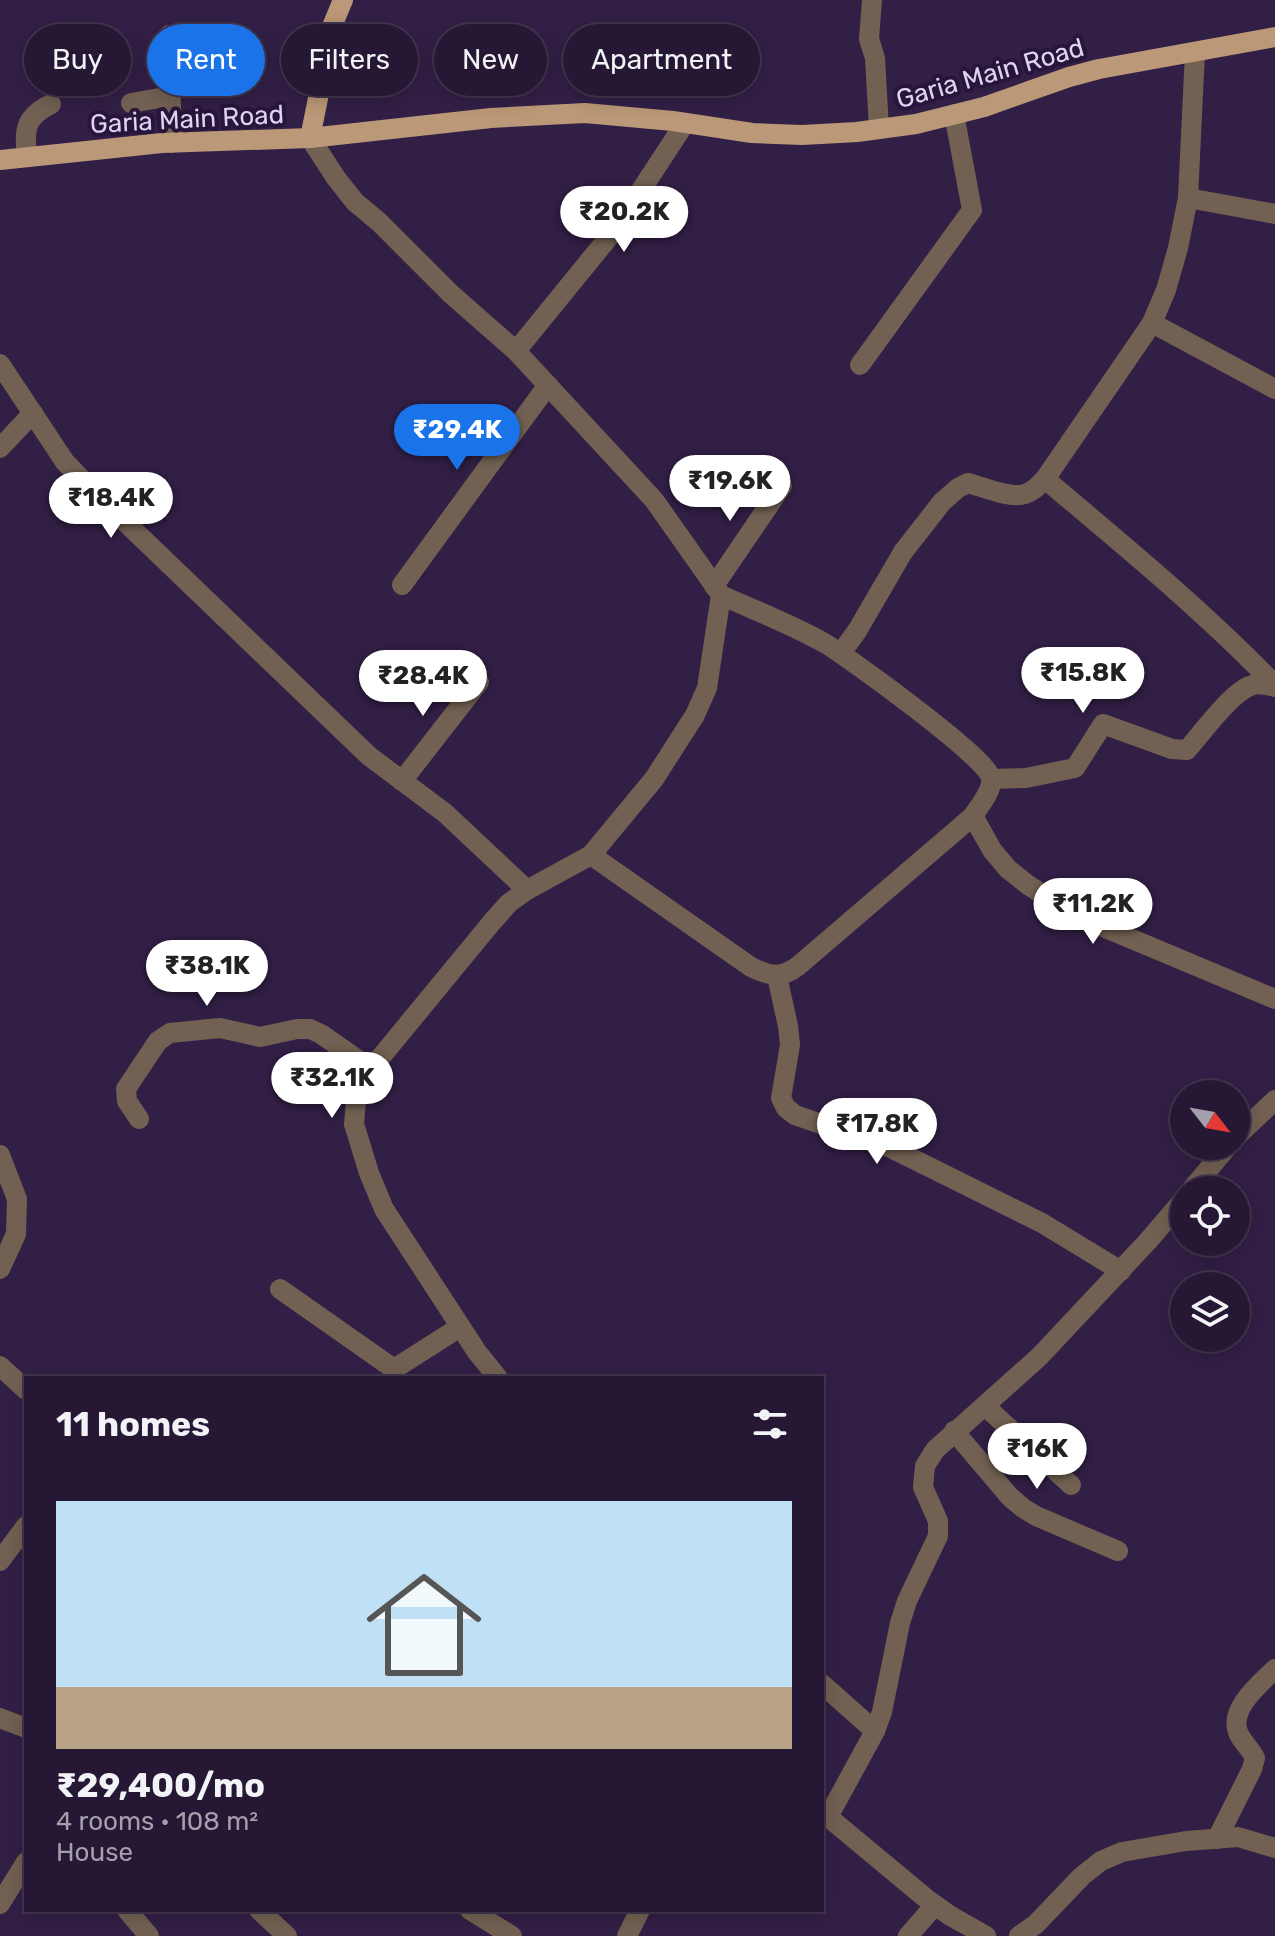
<!DOCTYPE html>
<html lang="en">
<head>
<meta charset="utf-8">
<style>
  body { margin:0; font-family:Rubik,sans-serif; background:#2e203c; color:#f1f3f6; height:100vh; display:flex; flex-direction:column; font-size:30px; white-space:nowrap }
  * { box-sizing:border-box; margin:0 }
  p { font-size:26px; color:#a49fac }
  .icon { flex:none; width:44px; height:44px; fill:none; stroke:currentColor; stroke-width:2; stroke-linecap:round; stroke-linejoin:round }
  .map { position:relative; flex:1; overflow:hidden }
  .panel { position:absolute; left:24px; top:1376px; width:800px; height:536px; display:flex; flex-direction:column; background:#261734; border-radius:0px; box-shadow:0 4px 20px #0003,0 0 0 2px #42364f }
  .panel>* { flex:none }
  .hud { position:absolute; left:24px; top:24px; width:800px; height:72px; display:flex; gap:16px }
  .needle { width:52px; rotate:121deg }
  .tools { position:absolute; left:1170px; top:1080px; display:grid; gap:16px }
  .tools a { display:grid; place-items:center; width:80px; height:80px; border-radius:50%; background:#261734; box-shadow:0 4px 20px #0003,0 0 0 2px #42364f; font-size:40px }
  .price { position:absolute; translate:-50% -68px; padding:0 18px; border-radius:28px; background:#fff; color:#222; font-size:26px; line-height:52px; filter:drop-shadow(0 2px 4px #0008) }
  .price::after { content:''; position:absolute; left:50%; top:48px; width:24px; height:18px; margin-left:-12px; background:inherit; clip-path:polygon(0 0,100% 0,50% 100%) }
  .price.active { background:#1a73e8; color:#fff }
  ul { padding:0; list-style:none }
  li { display:grid; align-content:center; gap:16px; height:424px; padding:0 32px }
  li span { display:grid; place-items:center; height:248px; border-radius:0px; color:#555 }
  li>.icon { margin-inline-start:auto }
  span .icon { width:144px; height:144px; fill:#fffc; stroke-width:1 }
  li b { font-size:34px }
  h2 { display:flex; justify-content:space-between; align-items:center; height:96px; padding:0 32px; font-size:34px }
  .chip { padding:0 28px; border-radius:36px; background:#261734; box-shadow:0 4px 20px #0003,0 0 0 2px #42364f; font-size:28px; line-height:72px }
  .chip.active { background:#1a73e8; color:#fff }
  .map>svg:first-child { display:block }
  .lines { fill:none; stroke-linecap:round; stroke-linejoin:round }
  .minor { stroke:#726152; stroke-width:20 }
  .major { stroke:#bb9877; stroke-width:20 }
  .labels { text-anchor:middle; stroke-width:8; stroke-linejoin:round; paint-order:stroke }
  .street-label { font-size:26px; fill:#dfd4ed; stroke:#28153b }
</style>
</head>
<body>
<div class="map">
<svg width="1275" height="1936" viewBox="0 0 1275 1936">
  <rect width="100%" height="100%" fill="#321f46"/>
  <g class="lines">
    <g class="minor">
      <polyline points="872,0 869,39 875,58 879,129"/>
      <polyline points="169,35 172,143"/>
      <polyline points="131,103 171,96"/>
      <path d="M27,157C24,129 25,117 51,104"/>
      <polyline points="1188,198 1275,214"/>
      <polyline points="1152,323 1275,389"/>
      <polyline points="516,351 617,227 685,123"/>
      <polyline points="0,364 65,462 95,493 369,756 445,813 527,890 591,855 654,779 695,715 707,688 721,595 654,500 516,351 451,294 379,222 355,202 336,178 310,138"/>
      <polyline points="860,365 972,210 954,114"/>
      <polyline points="0,448 33,413"/>
      <path d="M1045,479C1123,545 1204,611 1275,685"/>
      <polyline points="402,585 548,385"/>
      <polyline points="714,586 782,486"/>
      <path d="M841,653L857,631L903,552L942,502L958,488L968,483C983,487 1010,499 1025,494C1033,492 1039,485 1045,479L1152,323L1166,290L1178,248L1188,198L1195,52"/>
      <path d="M992,779L1026,778L1075,768L1103,724L1172,749L1187,750C1201,734 1231,693 1250,686C1258,682 1267,685 1275,687"/>
      <polyline points="402,781 479,682"/>
      <polyline points="973,816 992,850 1008,869 1028,885 1077,916 1275,999"/>
      <path d="M591,855L751,967C769,976 781,979 798,966L973,816C979,806 993,791 991,778C989,759 849,658 826,644C793,625 756,611 721,595"/>
      <polyline points="777,976 788,1026 790,1045 781,1098 786,1108 795,1115 891,1148 1042,1223 1121,1271"/>
      <polyline points="139,1119 127,1101 126,1089 158,1041 170,1033 220,1028 260,1037 297,1029 310,1029 321,1034 371,1069"/>
      <polyline points="1236,1137 1275,1100"/>
      <polyline points="0,1155 17,1199 16,1234 0,1269"/>
      <polyline points="1191,1190 1228,1146"/>
      <polyline points="280,1289 394,1369 460,1327"/>
      <polyline points="0,1366 26,1390"/>
      <polyline points="498,1378 477,1352 384,1209 369,1173 354,1124 356,1100 371,1069 492,922 509,903 527,890"/>
      <polyline points="985,1406 1071,1485"/>
      <polyline points="954,1431 1010,1497 1023,1508 1036,1516 1118,1551"/>
      <polyline points="0,1561 26,1526"/>
      <polyline points="822,1684 875,1731"/>
      <polyline points="0,1718 26,1728"/>
      <polyline points="827,1816 928,1900 949,1915 986,1936"/>
      <polyline points="822,1818 827,1816 833,1808 875,1731 882,1712 900,1623 907,1601 938,1536 938,1521 923,1487 925,1466 935,1450 1039,1357 1148,1241 1184,1199"/>
      <path d="M1217,1839L1252,1769L1255,1758C1251,1749 1241,1741 1238,1732C1229,1708 1261,1683 1275,1669"/>
      <polyline points="0,1904 26,1862"/>
      <polyline points="127,1910 149,1936"/>
      <polyline points="259,1910 287,1936"/>
      <polyline points="470,1910 512,1936"/>
      <polyline points="627,1936 640,1910"/>
      <polyline points="908,1936 935,1905"/>
      <polyline points="1019,1936 1036,1924 1082,1876 1101,1861 1122,1852 1186,1841 1238,1837 1275,1848"/>
    </g>
    <g class="major">
      <polyline points="310,138 333,24 343,0"/>
      <polyline points="0,160 162,143 310,138 491,118 585,113 673,121 752,133 802,135 857,132 916,124 984,107 1069,77 1099,69 1275,37"/>
    </g>
  </g>
  <g class="labels">
    <g class="street-label">
      <text transform="translate(990 73) rotate(-16)" y="9">Garia Main Road</text>
      <text transform="translate(187 119) rotate(-3)" y="9">Garia Main Road</text>
    </g>
  </g>
</svg>
<div class="tools">
<a><svg class="needle" viewBox="-14 -14 28 28"><path d="M0-13l5 13h-10z" fill="#e53935"/><path d="M0 13l5-13h-10z" fill="#a49fac"/></svg></a>
<a><svg class="icon" aria-label="locate" viewBox="0 0 24 24"><circle cx="12" cy="12" r="6"/><path d="M12 2v4M12 18v4M2 12h4M18 12h4"/></svg></a>
<a><svg class="icon" aria-label="layers" viewBox="0 0 24 24"><path d="M12 4l9 5-9 5-9-5zM3 14l9 5 9-5"/></svg></a>
</div>
<b class="price" style="left:624px;top:254px">₹20.2K</b>
<b class="price active" style="left:457px;top:472px">₹29.4K</b>
<b class="price" style="left:730px;top:523px">₹19.6K</b>
<b class="price" style="left:111px;top:540px">₹18.4K</b>
<b class="price" style="left:1083px;top:715px">₹15.8K</b>
<b class="price" style="left:423px;top:718px">₹28.4K</b>
<b class="price" style="left:1093px;top:946px">₹11.2K</b>
<b class="price" style="left:207px;top:1008px">₹38.1K</b>
<b class="price" style="left:332px;top:1120px">₹32.1K</b>
<b class="price" style="left:877px;top:1166px">₹17.8K</b>
<b class="price" style="left:1037px;top:1491px">₹16K</b>
<div class="hud">
<a class="chip">Buy</a>
<a class="chip active">Rent</a>
<a class="chip">Filters</a>
<a class="chip">New</a>
<a class="chip">Apartment</a>
</div>
<section class="panel">
<h2>11 homes<svg class="icon" aria-label="filters" viewBox="0 0 24 24"><path d="M4 7h16M4 17h16"/><circle cx="9" cy="7" r="2"/><circle cx="15" cy="17" r="2"/></svg></h2>
<ul>
<li><span style="background:linear-gradient(#bfe0f5 75%,#b9a48a 0)"><svg class="icon" aria-label="home" viewBox="0 0 24 24"><path d="M3 11l9-7 9 7M6 9v11h12V9"/></svg></span><div><b>₹29,400/mo</b><p>4 rooms · 108 m²</p><p>House</p></div></li>
</ul>
</section>
</div>
</body>
</html>
